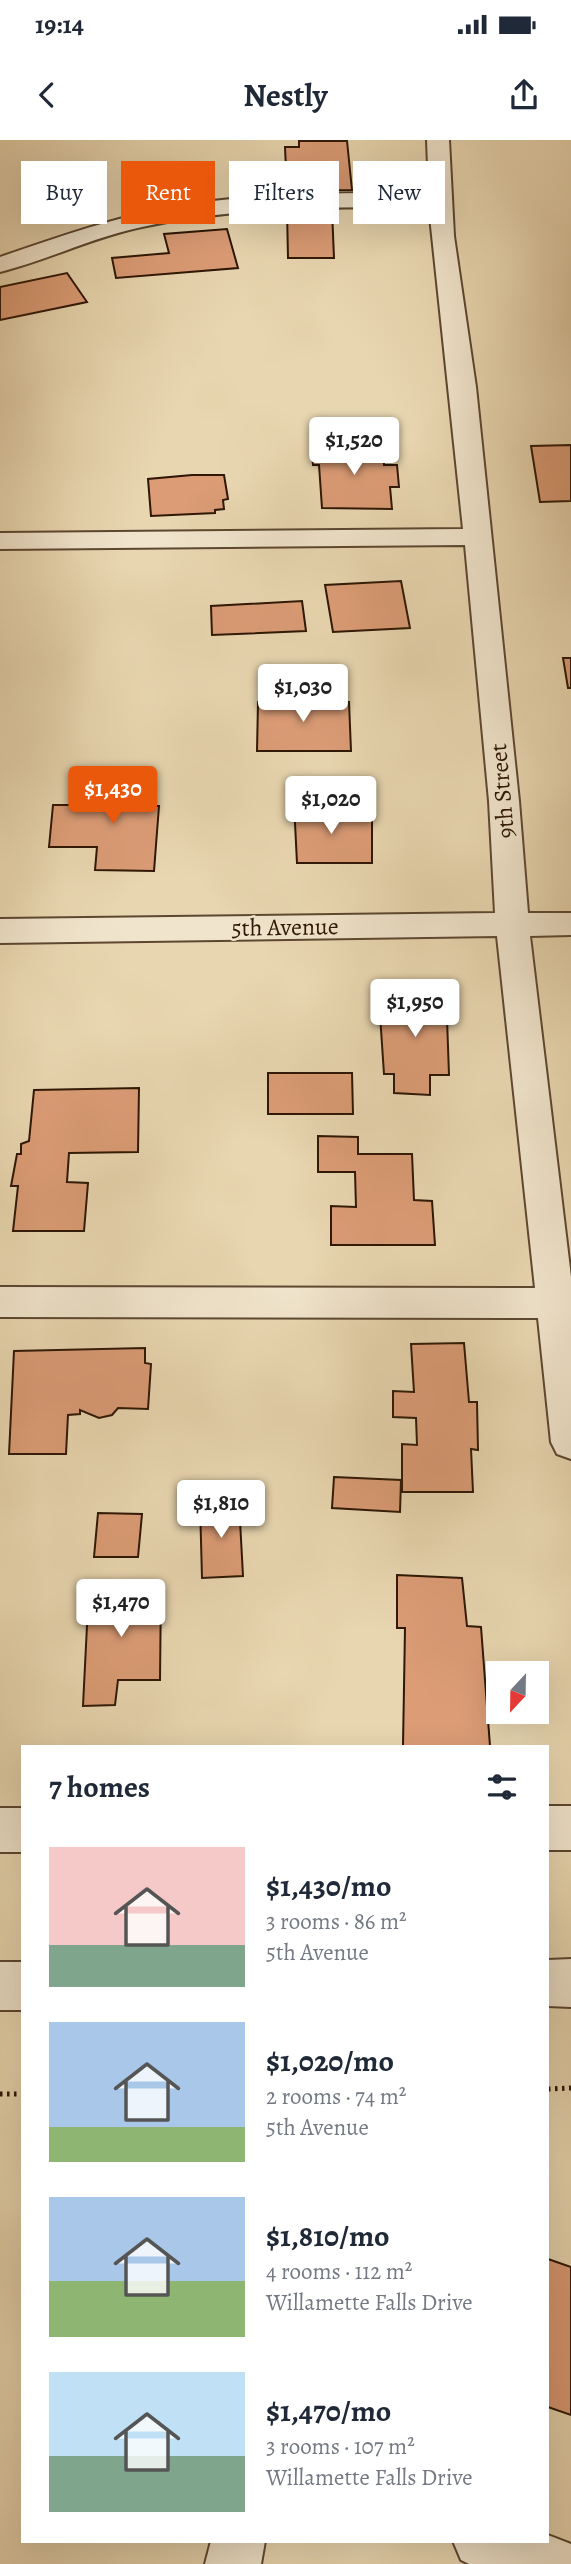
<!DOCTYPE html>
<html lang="en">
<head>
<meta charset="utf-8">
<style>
  body { margin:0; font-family:Alegreya,serif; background:#f6f6f7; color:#1f2937; height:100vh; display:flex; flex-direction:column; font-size:26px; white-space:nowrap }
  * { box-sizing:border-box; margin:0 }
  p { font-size:23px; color:#747a83 }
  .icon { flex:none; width:38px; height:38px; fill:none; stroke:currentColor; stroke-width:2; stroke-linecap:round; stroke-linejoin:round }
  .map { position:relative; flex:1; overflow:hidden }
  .side { position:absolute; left:21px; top:1605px; width:528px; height:798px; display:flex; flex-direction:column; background:#fff; border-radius:0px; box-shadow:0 7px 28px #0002 }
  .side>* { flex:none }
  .top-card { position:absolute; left:21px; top:21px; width:530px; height:63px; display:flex; gap:14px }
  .needle { width:46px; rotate:202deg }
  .controls { position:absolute; left:486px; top:1521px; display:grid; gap:14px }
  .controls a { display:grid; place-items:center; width:63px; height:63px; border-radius:0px; background:#fff; box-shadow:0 7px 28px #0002; font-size:35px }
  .price { position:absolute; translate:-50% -60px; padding:0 16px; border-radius:7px; background:#fff; color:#222; font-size:23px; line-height:46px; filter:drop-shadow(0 2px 4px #0008) }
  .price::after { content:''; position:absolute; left:50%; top:42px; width:21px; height:16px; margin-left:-10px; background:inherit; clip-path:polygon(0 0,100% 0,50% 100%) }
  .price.active { background:#ea580c; color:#fff }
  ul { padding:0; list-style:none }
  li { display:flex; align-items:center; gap:21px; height:175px; padding:0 28px }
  li span { display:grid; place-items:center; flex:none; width:196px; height:140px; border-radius:0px; color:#555 }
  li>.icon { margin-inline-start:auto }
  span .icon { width:84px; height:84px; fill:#fffc; stroke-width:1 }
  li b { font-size:30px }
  h2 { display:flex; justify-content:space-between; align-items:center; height:84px; padding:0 28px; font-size:30px }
  .chip { padding:0 24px; border-radius:0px; background:#fff; box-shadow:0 7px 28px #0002; font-size:24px; line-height:63px }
  .chip.active { background:#ea580c; color:#fff }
  .status { display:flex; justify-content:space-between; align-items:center; height:49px; padding:0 35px; background:#fff; direction:ltr }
  .status svg { height:19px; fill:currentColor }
  header { display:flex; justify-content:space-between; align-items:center; height:91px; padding:0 28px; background:#fff; font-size:32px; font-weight:700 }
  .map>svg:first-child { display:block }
  .building { fill:#db9c76; stroke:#2e1705; stroke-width:2 }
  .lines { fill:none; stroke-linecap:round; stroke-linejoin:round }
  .minor-casing { stroke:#5c4730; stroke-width:4 }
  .path { stroke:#2e1705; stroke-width:5; stroke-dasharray:2.5 4.5; stroke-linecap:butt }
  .minor { fill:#f0e4cc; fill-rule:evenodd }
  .labels { text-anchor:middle; stroke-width:5; stroke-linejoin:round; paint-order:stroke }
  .street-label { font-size:24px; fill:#2e1705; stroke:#f0e4cc }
</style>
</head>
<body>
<div class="status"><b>19:14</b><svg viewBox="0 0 49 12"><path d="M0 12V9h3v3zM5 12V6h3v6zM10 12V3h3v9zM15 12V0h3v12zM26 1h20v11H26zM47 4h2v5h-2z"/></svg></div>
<header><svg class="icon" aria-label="back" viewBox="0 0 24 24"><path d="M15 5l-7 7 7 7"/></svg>Nestly<svg class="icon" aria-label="share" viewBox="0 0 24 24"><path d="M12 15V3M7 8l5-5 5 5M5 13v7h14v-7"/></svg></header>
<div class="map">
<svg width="571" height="2424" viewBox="0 0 571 2424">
  <rect width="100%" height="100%" fill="#e8d6b0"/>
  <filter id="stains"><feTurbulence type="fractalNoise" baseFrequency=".00286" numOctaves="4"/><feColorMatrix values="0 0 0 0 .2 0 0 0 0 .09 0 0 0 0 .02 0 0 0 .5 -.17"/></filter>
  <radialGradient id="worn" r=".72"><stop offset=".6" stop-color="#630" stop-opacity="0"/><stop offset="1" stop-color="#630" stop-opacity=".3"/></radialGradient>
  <g class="building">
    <polygon points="299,1 347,1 352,50 287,51 285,7 299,7"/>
    <polygon points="287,70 332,70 334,118 288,118"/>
    <polygon points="227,89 238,128 116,138 112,118 169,113 164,94"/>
    <polygon points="67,133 87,162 0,180 0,147"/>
    <polygon points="311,304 383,307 384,325 397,325 399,347 390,347 392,369 322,368 319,325 313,325"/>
    <polygon points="571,305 571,361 540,362 531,306"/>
    <polygon points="192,335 224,335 228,359 223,360 224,369 215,370 215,373 151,376 148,339"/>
    <polygon points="401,441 410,488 333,492 325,445"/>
    <polygon points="302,461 306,491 212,495 211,466"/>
    <polygon points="563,518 571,518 571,548 568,548"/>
    <polygon points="312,549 313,561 349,562 351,611 257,611 258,562 276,562 276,550"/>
    <polygon points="107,637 152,637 150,666 159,666 154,731 95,730 97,707 49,707 53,665 102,665"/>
    <polygon points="294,663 340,664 340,680 372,679 372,723 297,723"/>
    <polygon points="401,850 446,850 449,935 430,935 430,955 394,953 394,934 384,934 379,860 401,860"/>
    <polygon points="268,933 352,933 353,974 268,974"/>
    <polygon points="139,948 138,1012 69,1013 67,1042 88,1043 84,1091 13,1091 18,1046 11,1046 17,1014 21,1014 21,1004 29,1001 34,950"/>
    <polygon points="318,996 358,997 358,1014 412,1014 414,1060 432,1061 435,1105 331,1105 331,1066 356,1067 355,1032 318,1032"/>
    <polygon points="464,1203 469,1262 477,1262 478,1310 471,1309 473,1352 402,1352 402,1304 417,1305 416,1278 393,1277 393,1251 414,1252 411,1204"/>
    <polygon points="145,1208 145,1223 151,1224 148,1269 118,1268 112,1275 99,1278 80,1270 80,1274 68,1275 66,1314 9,1314 14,1211"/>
    <polygon points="334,1337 401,1340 400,1372 332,1368"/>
    <polygon points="239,1362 243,1436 202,1438 200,1364"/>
    <polygon points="98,1373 142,1374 138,1417 94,1417"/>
    <polygon points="397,1435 462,1438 467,1486 481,1487 490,1606 403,1606 405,1488 397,1488"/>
    <polygon points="89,1445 161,1445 160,1540 118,1540 115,1565 83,1566"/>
    <polygon points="548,2119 571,2127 571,2275 548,2267"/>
  </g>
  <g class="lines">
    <g class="minor-casing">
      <g id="minor">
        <path d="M427,0H449L454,96L476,247L519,661L528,773H571V795L530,796L571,1137V1319L557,1314L551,1302L538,1178L0,1177V1147L535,1148L497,796L0,803V779L495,773L489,661L465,405L0,409V393L463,389L429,67C333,67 237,67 142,87C93,97 48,120 0,132V117C59,97 117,76 179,66C261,52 346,53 429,53Z"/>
        <rect x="548" y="1666" width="23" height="44"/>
        <rect x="0" y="1668" width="23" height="44"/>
        <polygon points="571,1819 571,1867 548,1866 548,1820"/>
        <rect x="0" y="1822" width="23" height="48"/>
        <polygon points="548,2395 571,2404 571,2424 469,2424 461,2420 453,2401 548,2401"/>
        <polygon points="211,2401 265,2401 261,2424 205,2424"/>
      </g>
    </g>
    <g class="path">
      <polyline points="548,1949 571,1948"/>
      <polyline points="0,1954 23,1954"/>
    </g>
    <use href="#minor" class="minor"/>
  </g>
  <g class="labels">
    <g class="street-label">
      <text transform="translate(502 651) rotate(-95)" y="8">9th Street</text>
      <text transform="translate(285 787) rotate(-1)" y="8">5th Avenue</text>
    </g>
  </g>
  <rect width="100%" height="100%" filter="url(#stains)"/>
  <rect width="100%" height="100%" fill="url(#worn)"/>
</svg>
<div class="controls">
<a><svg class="needle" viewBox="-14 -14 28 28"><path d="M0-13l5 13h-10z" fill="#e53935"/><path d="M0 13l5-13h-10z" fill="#747a83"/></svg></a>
</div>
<b class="price" style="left:354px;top:337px">$1,520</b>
<b class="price" style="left:303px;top:584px">$1,030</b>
<b class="price active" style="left:113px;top:686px">$1,430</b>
<b class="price" style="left:331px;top:696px">$1,020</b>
<b class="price" style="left:415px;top:899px">$1,950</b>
<b class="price" style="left:221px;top:1400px">$1,810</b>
<b class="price" style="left:121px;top:1499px">$1,470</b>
<div class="top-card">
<a class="chip">Buy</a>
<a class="chip active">Rent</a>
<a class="chip">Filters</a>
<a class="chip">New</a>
</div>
<section class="side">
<h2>7 homes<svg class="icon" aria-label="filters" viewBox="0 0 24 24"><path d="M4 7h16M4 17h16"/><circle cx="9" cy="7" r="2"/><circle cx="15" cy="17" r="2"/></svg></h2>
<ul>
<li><span style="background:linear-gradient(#f6c9c9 70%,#7fa58c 0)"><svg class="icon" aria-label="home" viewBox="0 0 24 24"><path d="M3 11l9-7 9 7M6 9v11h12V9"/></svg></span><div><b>$1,430/mo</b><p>3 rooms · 86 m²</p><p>5th Avenue</p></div></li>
<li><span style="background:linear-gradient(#a9c7e8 75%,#8fb573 0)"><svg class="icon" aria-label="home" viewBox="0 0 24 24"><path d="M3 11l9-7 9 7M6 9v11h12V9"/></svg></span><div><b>$1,020/mo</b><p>2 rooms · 74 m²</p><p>5th Avenue</p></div></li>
<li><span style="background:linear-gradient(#a9c7e8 60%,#8fb573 0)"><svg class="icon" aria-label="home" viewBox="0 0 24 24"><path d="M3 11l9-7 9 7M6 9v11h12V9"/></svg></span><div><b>$1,810/mo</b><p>4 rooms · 112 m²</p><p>Willamette Falls Drive</p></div></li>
<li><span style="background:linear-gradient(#bfe0f5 60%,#7fa58c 0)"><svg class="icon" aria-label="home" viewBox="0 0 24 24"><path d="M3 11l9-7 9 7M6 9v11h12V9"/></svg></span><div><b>$1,470/mo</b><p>3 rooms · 107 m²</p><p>Willamette Falls Drive</p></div></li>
</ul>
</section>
</div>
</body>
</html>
